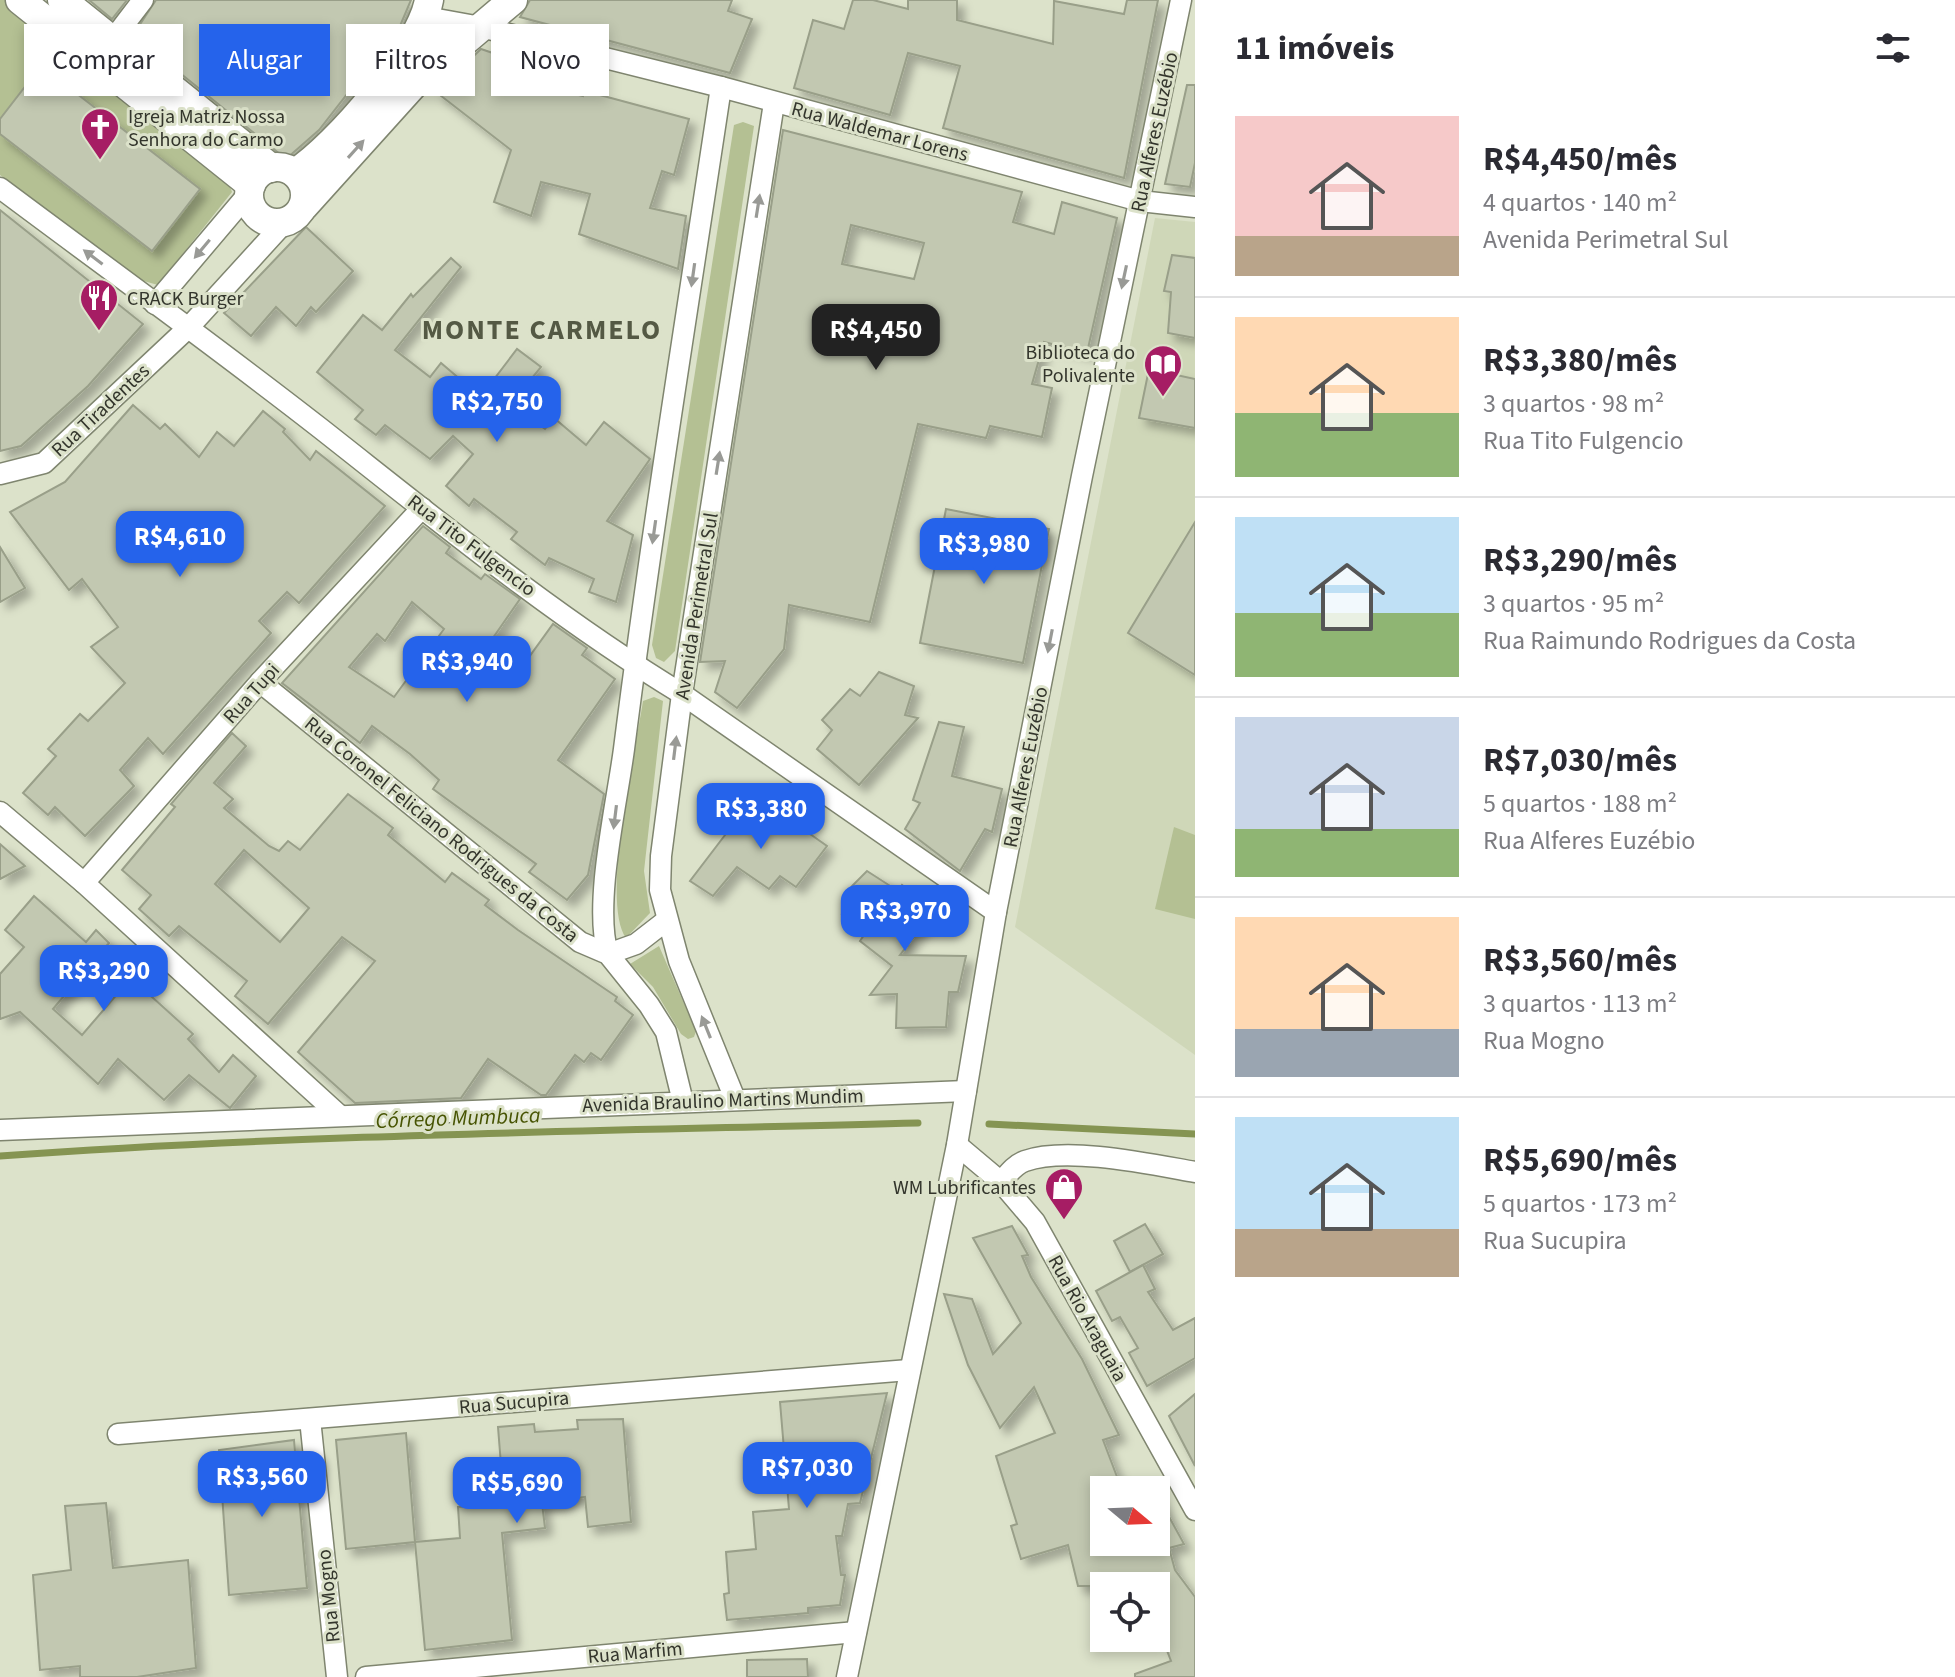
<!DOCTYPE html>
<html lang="pt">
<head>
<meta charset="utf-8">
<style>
  body { margin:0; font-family:"Source Sans 3",sans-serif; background:#f2f2f3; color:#2b2b33; height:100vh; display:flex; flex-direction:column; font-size:30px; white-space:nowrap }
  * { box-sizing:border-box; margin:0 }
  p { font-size:26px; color:#7c7c81 }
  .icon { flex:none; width:44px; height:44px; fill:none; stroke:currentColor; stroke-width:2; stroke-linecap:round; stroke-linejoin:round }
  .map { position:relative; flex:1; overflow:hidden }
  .drawer { display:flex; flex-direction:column; background:#fff; width:760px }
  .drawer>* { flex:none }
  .banner { position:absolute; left:24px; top:24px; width:760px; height:72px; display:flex; gap:16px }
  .needle { width:52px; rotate:109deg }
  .tools { position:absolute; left:1090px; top:1476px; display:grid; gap:16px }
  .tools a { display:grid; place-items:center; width:80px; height:80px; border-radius:0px; background:#fff; box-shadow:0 4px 12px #0003; font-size:40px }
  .price { position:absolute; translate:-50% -68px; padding:0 18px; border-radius:16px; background:#2563eb; color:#fff; font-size:26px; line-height:52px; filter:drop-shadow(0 2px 4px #0008) }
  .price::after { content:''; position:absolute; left:50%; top:48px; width:24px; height:18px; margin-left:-12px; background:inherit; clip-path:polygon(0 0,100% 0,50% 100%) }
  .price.current { background:#222; color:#fff }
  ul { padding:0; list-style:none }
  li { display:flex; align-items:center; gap:24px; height:200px; padding:0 40px }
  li+li { border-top:2px solid #e1e1e2 }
  li span { display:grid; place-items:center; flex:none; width:224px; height:160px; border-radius:0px; color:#555 }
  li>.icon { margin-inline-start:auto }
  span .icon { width:96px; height:96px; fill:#fffc; stroke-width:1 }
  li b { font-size:34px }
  h2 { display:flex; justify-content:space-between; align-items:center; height:96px; padding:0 40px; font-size:34px }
  .chip { padding:0 28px; border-radius:0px; background:#fff; box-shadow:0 4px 12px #0003; font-size:28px; line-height:72px }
  .chip.current { background:#2563eb; color:#fff }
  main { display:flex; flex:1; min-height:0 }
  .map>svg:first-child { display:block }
  .built { fill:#cfd7b8 }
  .green { fill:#b4c093 }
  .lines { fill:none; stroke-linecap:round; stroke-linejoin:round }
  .stream { stroke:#859452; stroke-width:7 }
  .building { fill:#c2c8b1; stroke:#999f89; stroke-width:2; fill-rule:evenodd; filter:url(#shadow) }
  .street-casing { stroke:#7f856f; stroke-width:23 }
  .secondary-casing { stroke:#7f856f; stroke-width:31 }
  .street { stroke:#fff; stroke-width:20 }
  .secondary { stroke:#fff; stroke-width:28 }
  .oneway { fill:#999a96 }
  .labels { text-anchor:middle; stroke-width:6; stroke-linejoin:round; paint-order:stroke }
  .poi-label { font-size:20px; fill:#33352c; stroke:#dce2ca; text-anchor:start }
  .street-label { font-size:20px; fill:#33352c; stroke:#dce2ca }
  .water-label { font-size:22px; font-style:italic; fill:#475403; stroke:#dce2ca }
  .district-label { font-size:28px; font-weight:bold; letter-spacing:2px; fill:#545944; stroke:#dce2ca }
</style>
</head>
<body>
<main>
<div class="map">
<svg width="1195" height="1677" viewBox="0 0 1195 1677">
  <defs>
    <filter id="shadow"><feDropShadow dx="7" dy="7" stdDeviation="4" flood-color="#0004"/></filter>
  </defs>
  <rect width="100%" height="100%" fill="#dce2ca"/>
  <polygon class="built" points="1155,218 1195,222 1195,1055 1015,927"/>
  <g class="green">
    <polygon points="0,0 7,0 226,175 232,192 158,285 140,280 0,175"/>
    <polygon points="743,122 754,126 675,651 664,662 656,658 652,645 734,125"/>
    <path d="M654,697L663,701L644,871L650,913L626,938C600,902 636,748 643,701Z"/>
    <polygon points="1174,827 1195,835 1195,919 1155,909"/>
    <polygon points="659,946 696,1031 694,1037 688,1039 681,1034 653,987 630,964"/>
  </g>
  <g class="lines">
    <g class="stream">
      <polyline points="989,1124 1195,1134"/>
      <path d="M0,1156C305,1134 612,1131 918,1123"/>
    </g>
  </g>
  <g class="building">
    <polygon points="89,0 127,0 112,19"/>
    <polygon points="156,0 411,0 400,26 319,130 286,159 133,35"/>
    <polygon points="530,0 732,0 728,11 752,19 730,73 520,17"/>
    <polygon points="853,0 873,0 908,9 908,0 957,0 957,20 1053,44 1054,1 1124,14 1127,0 1158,0 1124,178 943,128 960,66 908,53 890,115 794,88 813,20 844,29"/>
    <polygon points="481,49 537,68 532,84 583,96 585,91 689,119 674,175 662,171 650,208 686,216 678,269 579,234 590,194 541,182 531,216 494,202 511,150 436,92"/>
    <polygon points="41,66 200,189 152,251 0,134 0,119"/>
    <polygon points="1187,85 1195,85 1195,163 1190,187 1165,184"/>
    <path d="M783,130L1022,192L1013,222L1054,234L1062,202L1117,218L1087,353L1044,342L1032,384L1052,388L1042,437L990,426L986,438L918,424L870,622L789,605L784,649L737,708L715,692L725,661L700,662ZM851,225L924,243L914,279L842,264Z"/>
    <polygon points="0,210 143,324 88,386 21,446 0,451"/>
    <polygon points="306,227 353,271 316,312 311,307 296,326 276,307 251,336 224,313"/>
    <polygon points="1172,255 1195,258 1195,338 1168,333 1171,292 1164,291"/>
    <polygon points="451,258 461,267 395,350 430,377 441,363 474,391 482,381 488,387 517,349 541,367 511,404 545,429 554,418 586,445 604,422 650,459 607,521 633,535 616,602 589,592 594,579 549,558 545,565 511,539 517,532 474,499 469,506 446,486 473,454 453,436 430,459 385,425 376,435 355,419 363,410 317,372 363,315 382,330 411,294 413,297"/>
    <polygon points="1149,369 1195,379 1195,428 1139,418"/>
    <polygon points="133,405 160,429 165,424 199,457 217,432 234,446 263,411 285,429 283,432 310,460 316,451 385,506 299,603 287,592 259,621 271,633 163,754 148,738 120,770 134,786 85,836 55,807 48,815 23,793 56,756 48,749 80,714 88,721 125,683 91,647 118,627 82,579 69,590 10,512 65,482"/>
    <polygon points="946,509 1049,529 1023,663 920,643"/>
    <polygon points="1195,522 1195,675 1128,633"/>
    <path d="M423,526L450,547L446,553L481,579L485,574L520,599L479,658L511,682L553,624L587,648L582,655L615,679L558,760L604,794L588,875L567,900L529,872L536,864L433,789L439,780L410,754L372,726L360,743L282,683ZM412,602L444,629L394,697L349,667L377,634L385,641Z"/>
    <polygon points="0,547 25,588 0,602"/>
    <polygon points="879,672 914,686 905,715 918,718 859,785 817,749 832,730 822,720 850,689 860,696"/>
    <polygon points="939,722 964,727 952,776 1002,789 992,832 985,829 960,871 905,829 920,803 913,800"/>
    <path d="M232,733L246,746L214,783L233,799L224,808L269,846L279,851L288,841L300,850L348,794L393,828L388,835L445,882L452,873L489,900L485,905L518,930L617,997L615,1001L633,1015L601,1060L591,1053L584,1062L575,1055L546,1095H541L488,1059L461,1098L355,1103L298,1052L375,961L342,937L268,1024L235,996L247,981L179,926L169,936L139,909L151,895L122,870L175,807L171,804ZM244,850L309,908L280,942L215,884Z"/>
    <polygon points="751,801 772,815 776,810 827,846 796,887 780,876 769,889 737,867 713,896 690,881"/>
    <polygon points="0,844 25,866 0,879"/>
    <polygon points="867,871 898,891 902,885 934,911 900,955 966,956 958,992 949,992 946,1027 896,1028 897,994 870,995 892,966 860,941 866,932 842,914 860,891 852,886"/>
    <polygon points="34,896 86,942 96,930 109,943 53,1009 82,1035 131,978 193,1034 188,1039 219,1072 233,1055 256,1076 230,1108 189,1075 164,1100 118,1059 98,1084 20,1012 0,1019 0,974 24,947 5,930"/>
    <polygon points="1145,1224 1163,1254 1130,1272 1114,1241"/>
    <polygon points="1012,1226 1028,1255 1022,1256 1031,1277 1082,1359 1119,1435 1103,1440 1122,1490 1104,1490 1104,1542 1156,1542 1156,1493 1184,1544 1169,1548 1175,1570 1195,1597 1195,1677 1135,1677 1135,1674 1171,1661 1156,1622 1156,1586 1078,1586 1068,1545 1021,1559 1011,1526 1017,1524 996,1456 1055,1433 1034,1387 1000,1428 968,1365 944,1294 972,1299 993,1354 1021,1323 973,1238"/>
    <polygon points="1143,1265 1155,1289 1148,1292 1173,1330 1195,1318 1195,1358 1147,1386 1129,1353 1138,1348 1120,1317 1112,1321 1096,1291"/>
    <polygon points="887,1393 860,1503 848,1504 842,1536 836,1536 841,1575 845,1575 840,1605 808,1608 808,1613 727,1620 724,1594 729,1593 726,1552 756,1549 753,1512 789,1509 780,1402"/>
    <polygon points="1195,1394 1195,1466 1169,1416"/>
    <polygon points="623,1419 631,1522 588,1527 585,1497 542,1503 545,1528 502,1533 512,1640 425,1650 415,1542 460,1538 458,1507 504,1503 498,1427 534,1424 535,1432 578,1429 577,1420"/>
    <polygon points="406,1433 415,1542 346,1549 336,1440"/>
    <polygon points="294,1440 307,1588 229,1595 219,1450"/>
    <polygon points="106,1503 113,1568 188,1560 196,1668 137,1677 80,1677 80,1666 40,1670 33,1575 71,1570 65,1506"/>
    <polygon points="807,1659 808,1677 747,1677 747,1660"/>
  </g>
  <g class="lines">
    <g class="street-casing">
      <g id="street">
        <polyline points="426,17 481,27 721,87 1140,201 1195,207"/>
        <polyline points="104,51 143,0"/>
        <path d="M0,188C107,268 215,346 320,428C437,520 555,617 682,694L996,912"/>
        <polyline points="155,304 249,193"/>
        <polyline points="0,474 44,463 189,327 284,223"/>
        <polyline points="260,682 580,942 608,954 649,1005 666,1032 683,1102"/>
        <polyline points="0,812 84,883 339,1115"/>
        <polyline points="84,883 260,682 422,508"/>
        <path d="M608,954C593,904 617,803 624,749C652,528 688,307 721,87"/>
        <polyline points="608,954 636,944 667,920"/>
        <polyline points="735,1099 679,961 660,890 661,856 682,694 774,103"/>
        <polyline points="0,1130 966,1091"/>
        <polyline points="957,1145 1001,1182 1035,1222 1195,1510"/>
        <path d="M1001,1182C1008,1174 1014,1165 1025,1161C1067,1146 1150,1164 1195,1172"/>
        <polyline points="310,1419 337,1677"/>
        <polyline points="118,1434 909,1370"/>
        <polyline points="366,1677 856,1632"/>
        <polyline points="847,1677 957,1145 996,912 1082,476 1181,0"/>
      </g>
    </g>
    <g class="secondary-casing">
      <g id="secondary">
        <polyline points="20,0 251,185"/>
        <polyline points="62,0 271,168"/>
        <circle cx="277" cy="195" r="28"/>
        <path d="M295,173C336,147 421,48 429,0"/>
        <polyline points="304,206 414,84 513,0"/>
      </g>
    </g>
    <use href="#street" class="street"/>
    <use href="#secondary" class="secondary"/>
  </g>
  <defs><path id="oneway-solid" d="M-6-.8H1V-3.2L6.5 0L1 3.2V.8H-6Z" transform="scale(2)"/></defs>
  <g class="oneway">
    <use href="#oneway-solid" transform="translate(356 149) rotate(-48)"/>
    <use href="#oneway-solid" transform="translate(758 206) rotate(-81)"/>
    <use href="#oneway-solid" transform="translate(202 249) rotate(130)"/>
    <use href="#oneway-solid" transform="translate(93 257) rotate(-143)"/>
    <use href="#oneway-solid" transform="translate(693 275) rotate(98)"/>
    <use href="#oneway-solid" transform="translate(1124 277) rotate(102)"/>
    <use href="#oneway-solid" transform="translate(718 463) rotate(-81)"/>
    <use href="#oneway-solid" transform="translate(654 532) rotate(98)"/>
    <use href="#oneway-solid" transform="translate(1050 641) rotate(101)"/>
    <use href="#oneway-solid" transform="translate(675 748) rotate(-83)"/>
    <use href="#oneway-solid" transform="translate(615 817) rotate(97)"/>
    <use href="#oneway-solid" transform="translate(706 1027) rotate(-112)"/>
  </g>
  <defs>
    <g id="church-pin" transform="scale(2)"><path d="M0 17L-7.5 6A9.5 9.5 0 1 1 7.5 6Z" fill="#a61d64" stroke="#dce2ca"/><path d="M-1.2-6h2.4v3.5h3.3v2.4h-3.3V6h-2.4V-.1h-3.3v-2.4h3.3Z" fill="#fff"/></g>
    <g id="restaurant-pin" transform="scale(2)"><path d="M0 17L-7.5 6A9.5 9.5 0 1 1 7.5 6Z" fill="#a61d64" stroke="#dce2ca"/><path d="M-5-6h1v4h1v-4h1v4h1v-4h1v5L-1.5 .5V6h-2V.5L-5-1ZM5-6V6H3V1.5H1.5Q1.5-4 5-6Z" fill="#fff"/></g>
    <g id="library-pin" transform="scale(2)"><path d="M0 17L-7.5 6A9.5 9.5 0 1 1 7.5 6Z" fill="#a61d64" stroke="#dce2ca"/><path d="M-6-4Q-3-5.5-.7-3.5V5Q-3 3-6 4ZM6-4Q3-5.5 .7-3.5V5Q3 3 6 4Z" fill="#fff"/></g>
    <g id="shop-pin" transform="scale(2)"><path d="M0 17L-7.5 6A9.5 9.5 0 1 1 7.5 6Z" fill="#a61d64" stroke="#dce2ca"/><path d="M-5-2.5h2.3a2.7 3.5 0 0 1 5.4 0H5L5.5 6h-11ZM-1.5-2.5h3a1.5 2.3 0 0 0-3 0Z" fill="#fff"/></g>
  </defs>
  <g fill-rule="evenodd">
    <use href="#church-pin" x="100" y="127"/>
    <use href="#restaurant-pin" x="99" y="298"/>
    <use href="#library-pin" x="1163" y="364"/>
    <use href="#shop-pin" x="1064" y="1187"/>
  </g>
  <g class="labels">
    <g class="poi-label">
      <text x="128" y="123">Igreja Matriz Nossa<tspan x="128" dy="23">Senhora do Carmo</tspan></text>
      <text x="127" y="305">CRACK Burger</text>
      <text x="1135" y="359" text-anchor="end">Biblioteca do<tspan x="1135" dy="23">Polivalente</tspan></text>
      <text x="1036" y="1194" text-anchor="end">WM Lubrificantes</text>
    </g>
    <g class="street-label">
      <text transform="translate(880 131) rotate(15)" y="7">Rua Waldemar Lorens</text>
      <text transform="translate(1154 132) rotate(-78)" y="7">Rua Alferes Euzébio</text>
      <text transform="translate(100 410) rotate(-43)" y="7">Rua Tiradentes</text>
      <text transform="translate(472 545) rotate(37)" y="7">Rua Tito Fulgencio</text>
      <text transform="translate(696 606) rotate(-81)" y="7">Avenida Perimetral Sul</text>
      <text transform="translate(251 693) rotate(-48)" y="7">Rua Tupi</text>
      <text transform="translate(1025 767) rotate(-79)" y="7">Rua Alferes Euzébio</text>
      <text transform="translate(442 829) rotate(39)" y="7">Rua Coronel Feliciano Rodrigues da Costa</text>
      <text transform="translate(723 1100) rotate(-2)" y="7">Avenida Braulino Martins Mundim</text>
      <text transform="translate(1088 1318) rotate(61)" y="7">Rua Rio Araguaia</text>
      <text transform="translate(514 1402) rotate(-5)" y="7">Rua Sucupira</text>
      <text transform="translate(328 1596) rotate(-96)" y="7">Rua Mogno</text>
      <text transform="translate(635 1652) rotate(-5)" y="7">Rua Marfim</text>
    </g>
    <g class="water-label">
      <text transform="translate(458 1117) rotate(-2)" y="8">Córrego Mumbuca</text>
    </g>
    <g class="district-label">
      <text x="542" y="339">MONTE CARMELO</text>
    </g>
  </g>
</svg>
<div class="tools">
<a><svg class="needle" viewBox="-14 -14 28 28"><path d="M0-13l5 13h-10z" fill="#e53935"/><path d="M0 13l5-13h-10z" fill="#7c7c81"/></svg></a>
<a><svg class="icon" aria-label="locate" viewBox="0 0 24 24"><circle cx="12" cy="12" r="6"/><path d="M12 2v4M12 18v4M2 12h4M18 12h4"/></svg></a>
</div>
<b class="price current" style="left:876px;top:372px">R$4,450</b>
<b class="price" style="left:497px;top:444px">R$2,750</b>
<b class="price" style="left:180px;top:579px">R$4,610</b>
<b class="price" style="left:984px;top:586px">R$3,980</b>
<b class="price" style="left:467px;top:704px">R$3,940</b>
<b class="price" style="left:761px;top:851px">R$3,380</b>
<b class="price" style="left:905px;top:953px">R$3,970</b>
<b class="price" style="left:104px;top:1013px">R$3,290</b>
<b class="price" style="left:807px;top:1510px">R$7,030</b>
<b class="price" style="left:262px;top:1519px">R$3,560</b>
<b class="price" style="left:517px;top:1525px">R$5,690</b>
<div class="banner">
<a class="chip">Comprar</a>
<a class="chip current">Alugar</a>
<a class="chip">Filtros</a>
<a class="chip">Novo</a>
</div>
</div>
<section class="drawer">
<h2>11 imóveis<svg class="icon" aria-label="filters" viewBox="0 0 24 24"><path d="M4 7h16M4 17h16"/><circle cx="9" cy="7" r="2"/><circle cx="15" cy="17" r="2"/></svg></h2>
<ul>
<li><span style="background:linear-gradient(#f6c9c9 75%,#b9a48a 0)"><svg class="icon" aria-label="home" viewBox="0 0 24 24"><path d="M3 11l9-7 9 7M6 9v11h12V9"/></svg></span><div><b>R$4,450/mês</b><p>4 quartos · 140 m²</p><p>Avenida Perimetral Sul</p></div></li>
<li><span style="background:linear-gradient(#ffd9b3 60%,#8fb573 0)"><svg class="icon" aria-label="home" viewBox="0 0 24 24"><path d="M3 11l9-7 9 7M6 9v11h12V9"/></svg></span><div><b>R$3,380/mês</b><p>3 quartos · 98 m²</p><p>Rua Tito Fulgencio</p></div></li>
<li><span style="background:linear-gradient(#bfe0f5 60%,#8fb573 0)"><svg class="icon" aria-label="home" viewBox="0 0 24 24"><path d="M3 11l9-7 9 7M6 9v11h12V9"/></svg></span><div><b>R$3,290/mês</b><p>3 quartos · 95 m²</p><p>Rua Raimundo Rodrigues da Costa</p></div></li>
<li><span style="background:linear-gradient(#c9d6e8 70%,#8fb573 0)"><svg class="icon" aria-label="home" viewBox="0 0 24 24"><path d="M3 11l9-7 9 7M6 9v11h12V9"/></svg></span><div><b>R$7,030/mês</b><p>5 quartos · 188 m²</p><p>Rua Alferes Euzébio</p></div></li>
<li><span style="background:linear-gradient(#ffd9b3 70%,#9aa5b1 0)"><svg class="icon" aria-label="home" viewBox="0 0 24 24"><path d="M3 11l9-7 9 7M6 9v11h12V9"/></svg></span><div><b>R$3,560/mês</b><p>3 quartos · 113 m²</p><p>Rua Mogno</p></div></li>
<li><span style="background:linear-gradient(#bfe0f5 70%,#b9a48a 0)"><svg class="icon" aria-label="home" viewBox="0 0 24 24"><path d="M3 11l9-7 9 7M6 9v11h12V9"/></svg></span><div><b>R$5,690/mês</b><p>5 quartos · 173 m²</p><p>Rua Sucupira</p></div></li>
</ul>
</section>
</main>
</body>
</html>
